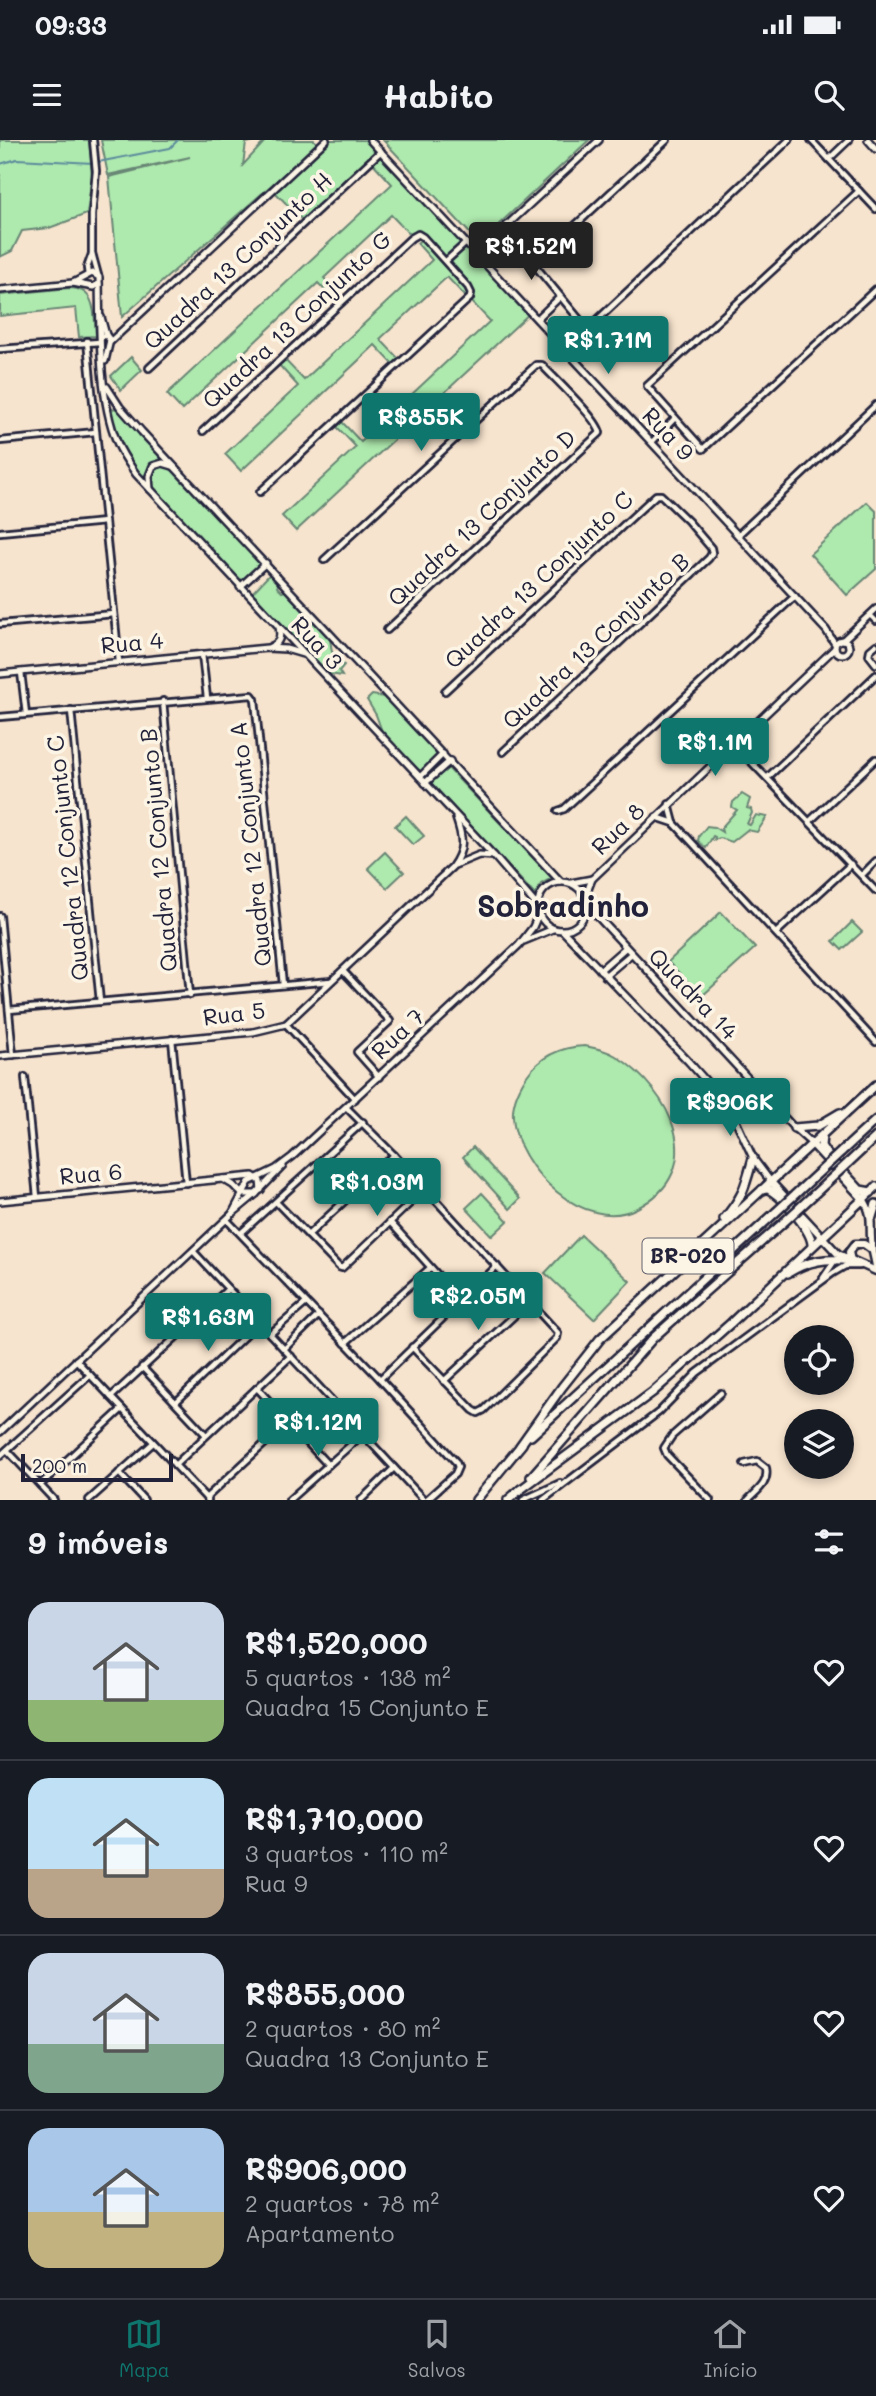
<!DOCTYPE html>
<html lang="pt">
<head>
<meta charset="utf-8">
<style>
  body { margin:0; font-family:Mali,sans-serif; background:#20242c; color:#f1f3f6; height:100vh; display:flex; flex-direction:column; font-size:26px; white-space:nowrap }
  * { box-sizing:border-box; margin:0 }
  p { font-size:23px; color:#9ea1a6 }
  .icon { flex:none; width:38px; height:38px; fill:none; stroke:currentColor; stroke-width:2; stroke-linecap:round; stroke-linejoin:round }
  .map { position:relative; height:1360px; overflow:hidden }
  .panel { display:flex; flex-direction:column; background:#171b24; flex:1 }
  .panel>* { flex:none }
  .controls { position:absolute; left:784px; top:1185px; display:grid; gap:14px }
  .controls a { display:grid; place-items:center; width:70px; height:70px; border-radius:50%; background:#171b24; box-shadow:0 4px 10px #0003; font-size:35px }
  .scale { position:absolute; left:21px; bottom:18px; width:152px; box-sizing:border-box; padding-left:7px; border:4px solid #22223b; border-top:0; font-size:19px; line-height:24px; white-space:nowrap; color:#22223b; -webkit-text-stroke:5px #fcf5e5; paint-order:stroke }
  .price { position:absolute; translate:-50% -60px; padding:0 16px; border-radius:7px; background:#0f766e; color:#fff; font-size:23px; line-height:46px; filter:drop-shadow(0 2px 4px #0008) }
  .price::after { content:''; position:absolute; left:50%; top:42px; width:21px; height:16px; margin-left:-10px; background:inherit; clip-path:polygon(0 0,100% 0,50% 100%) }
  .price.on { background:#222; color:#fff }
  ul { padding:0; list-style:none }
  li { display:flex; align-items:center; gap:21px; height:175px; padding:0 28px }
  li+li { border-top:2px solid #363941 }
  li span { display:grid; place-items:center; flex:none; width:196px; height:140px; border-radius:21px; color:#555 }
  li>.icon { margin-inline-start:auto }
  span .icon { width:84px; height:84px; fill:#fffc; stroke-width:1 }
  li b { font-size:30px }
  h2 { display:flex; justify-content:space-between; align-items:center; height:84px; padding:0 28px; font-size:30px }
  .status { display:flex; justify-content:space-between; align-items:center; height:49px; padding:0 35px; background:#171b24; direction:ltr }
  .status svg { height:19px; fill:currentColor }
  header { display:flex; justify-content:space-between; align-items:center; height:91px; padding:0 28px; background:#171b24; font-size:32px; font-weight:700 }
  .menu { display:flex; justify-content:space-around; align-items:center; height:98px; border-top:2px solid #363941; background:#171b24; font-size:19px; color:#9ea1a6 }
  .menu a { display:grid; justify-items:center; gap:4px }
  .menu .on { color:#0f766e }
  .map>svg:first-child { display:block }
  .green { fill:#aee9ae; stroke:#688674; stroke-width:2 }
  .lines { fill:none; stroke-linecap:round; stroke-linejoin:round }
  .stream { stroke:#5c8c9c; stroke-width:2 }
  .minor-casing { stroke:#22223b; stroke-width:10 }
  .tertiary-casing { stroke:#22223b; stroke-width:10 }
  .secondary-casing { stroke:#22223b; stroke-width:10 }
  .primary-casing { stroke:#22223b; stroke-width:11 }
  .trunk-casing { stroke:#22223b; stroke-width:12 }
  .minor { stroke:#fcf5e5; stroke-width:4.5 }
  .tertiary { stroke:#fcf5e5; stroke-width:5 }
  .secondary { stroke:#fcf5e5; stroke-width:5 }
  .primary { stroke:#fcf5e5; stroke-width:6 }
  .trunk { stroke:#fcf5e5; stroke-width:7 }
  .trunk-bridge-casing { stroke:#22223b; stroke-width:12; stroke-linecap:butt }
  .trunk-bridge { stroke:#fcf5e5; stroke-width:7 }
  .labels { text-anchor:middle; stroke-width:7; stroke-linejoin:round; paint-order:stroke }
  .shield { fill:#fcf5e5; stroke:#63616e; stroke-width:2 }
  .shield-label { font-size:21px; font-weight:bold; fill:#22223b }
  .street-label { font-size:23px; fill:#22223b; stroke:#fcf5e5 }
  .district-label { font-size:30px; font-weight:bold; fill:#22223b; stroke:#fcf5e5 }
</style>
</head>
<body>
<div class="status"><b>09:33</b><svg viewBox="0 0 49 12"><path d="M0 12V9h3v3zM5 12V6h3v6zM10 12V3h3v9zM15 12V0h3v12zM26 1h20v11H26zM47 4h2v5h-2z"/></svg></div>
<header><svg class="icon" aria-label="menu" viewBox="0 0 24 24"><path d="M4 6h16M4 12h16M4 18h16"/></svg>Habito<svg class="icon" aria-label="search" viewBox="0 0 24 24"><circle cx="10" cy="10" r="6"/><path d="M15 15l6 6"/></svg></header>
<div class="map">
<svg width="876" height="1360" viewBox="0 0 876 1360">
  <rect width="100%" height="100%" fill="#f7e4ce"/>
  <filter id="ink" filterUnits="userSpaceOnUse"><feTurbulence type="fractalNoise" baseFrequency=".0143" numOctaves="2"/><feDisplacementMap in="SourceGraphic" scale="14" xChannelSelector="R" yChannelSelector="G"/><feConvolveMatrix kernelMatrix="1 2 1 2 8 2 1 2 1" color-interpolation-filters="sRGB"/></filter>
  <g filter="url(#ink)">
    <g class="green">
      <polygon points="0,0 89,0 92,36 87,74 49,88 22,91 12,111 0,117"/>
      <polygon points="101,0 260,0 246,3 243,25 266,0 314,0 318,4 122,177 109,37 190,17 108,35"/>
      <polygon points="326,0 370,0 531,172 296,391 282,376 356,307 337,287 342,282 361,302 490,181 469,159 470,153 466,157 447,137 380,199 399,219 394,225 375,205 241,331 225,314 298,246 279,225 285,220 304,240 432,120 417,103 423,98 421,95 412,97 391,75 324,138 344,160 339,165 318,143 182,270 167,254 392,44 371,21 305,83 273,50"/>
      <polygon points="383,0 589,0 479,103"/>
      <path d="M69,148C97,148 94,175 96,196L79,197L76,168L0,176V155Z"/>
      <polygon points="131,217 142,230 121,250 111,236"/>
      <polygon points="120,267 266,423 240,447 125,319 109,273 112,269"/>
      <polygon points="867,362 876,371 876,429 847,455 810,414"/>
      <polygon points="270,434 279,443 277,447 282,452 285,451 330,499 332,512 344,525 339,531 342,536 329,534 252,453"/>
      <polygon points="372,555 384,557 438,615 421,632 384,597 376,575 367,560"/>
      <polygon points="447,627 552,738 541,744 535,755 431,643"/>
      <polygon points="742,654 750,659 747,668 751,669 752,673 747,684 750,685 756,675 767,677 757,692 747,690 732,702 720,698 714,700 715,697 713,696 706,708 698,701 699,696 707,686 714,687 722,692 721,688 737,670 732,667 733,662"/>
      <polygon points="406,676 424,696 413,705 395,686"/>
      <polygon points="385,712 404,732 387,748 368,728"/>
      <polygon points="721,772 755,808 702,856 668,822"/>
      <polygon points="852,782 862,792 842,810 833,801"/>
      <path d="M585,906C595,908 607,910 616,916C670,950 711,1030 637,1068C585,1095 516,1028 513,977C512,963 519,948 526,937C540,916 561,907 585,906Z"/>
      <polygon points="473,1007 520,1059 510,1069 463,1017"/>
      <polygon points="482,1053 508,1081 492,1096 466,1068"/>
      <polygon points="581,1095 630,1141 594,1179 545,1133"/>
    </g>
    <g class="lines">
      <polyline class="stream" points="0,24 17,19 93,23 170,8 178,0"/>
      <g class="minor-casing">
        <g id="minor">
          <polyline points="93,0 96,31 92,75 92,113 98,135"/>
          <polyline points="667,0 535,123 537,128 584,185 593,184 789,0"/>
          <polyline points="811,0 876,69"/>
          <polyline points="829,19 849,0"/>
          <polyline points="859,51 647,246 703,309 876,149"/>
          <polyline points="446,121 466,103"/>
          <polyline points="88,135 87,128 92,114"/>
          <polyline points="537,179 559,158"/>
          <polyline points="87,201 119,522"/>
          <polyline points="0,209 100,202"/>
          <polyline points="149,228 381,11"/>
          <polyline points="203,291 411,98 418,94 423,97 468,147 471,153 470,158 260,352"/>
          <polyline points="0,301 96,292"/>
          <polyline points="652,302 675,278"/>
          <polyline points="0,392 105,382"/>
          <polyline points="738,395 876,265"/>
          <path d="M324,420L536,225H542C554,238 598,279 600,293L387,490"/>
          <polyline points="870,475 876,481"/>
          <polyline points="0,484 114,474"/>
          <polyline points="876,505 870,510 869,515 876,524"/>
          <polyline points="202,514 207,558"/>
          <polyline points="21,532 26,574"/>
          <polyline points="445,551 656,355 661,355 688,381 711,408 712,413 709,418 503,612"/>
          <polyline points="163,561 190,855"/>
          <polyline points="71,570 100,862"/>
          <polyline points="0,577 252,555 255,559 283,845"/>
          <polyline points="733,603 876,751"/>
          <polyline points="768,637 876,535"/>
          <polyline points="669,664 674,683"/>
          <polyline points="558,671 564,669 795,456"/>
          <polyline points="656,677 674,683"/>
          <polyline points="810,681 876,619"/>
          <polyline points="674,683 876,902"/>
          <polyline points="862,735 876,721"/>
          <polyline points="0,776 13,915"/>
          <polyline points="776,793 851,724"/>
          <polyline points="343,831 390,881 357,912 379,937"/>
          <polyline points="9,870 331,841"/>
          <polyline points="286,884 355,959"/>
          <polyline points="172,899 186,1043"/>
          <polyline points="25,937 37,1057"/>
          <polyline points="346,967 394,1015 558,1193 557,1198 484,1270 478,1273 473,1270 412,1207"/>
          <polyline points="276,1062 339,1127 342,1128 425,1049"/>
          <polyline points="227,1080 380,1239 456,1322 458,1327 455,1334 426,1360"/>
          <polyline points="390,1082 461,1161"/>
          <polyline points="241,1093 363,982"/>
          <polyline points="308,1095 394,1015"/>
          <polyline points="193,1111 424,1360"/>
          <polyline points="823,1138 836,1119"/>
          <polyline points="270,1194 306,1163"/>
          <polyline points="345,1203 430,1128"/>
          <polyline points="284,1209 319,1175"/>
          <polyline points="76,1220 208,1360"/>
          <polyline points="142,1227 206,1295"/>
          <polyline points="380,1239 497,1126"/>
          <polyline points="444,1241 530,1161"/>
          <polyline points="257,1248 328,1325"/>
          <polyline points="111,1257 228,1149"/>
          <polyline points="176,1262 259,1182"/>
          <polyline points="7,1310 54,1360"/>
          <polyline points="0,1316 90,1235"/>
          <path d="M744,1324L757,1321L766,1328C769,1343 758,1350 748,1360"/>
          <polyline points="175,1325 291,1216"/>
          <polyline points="119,1333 144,1360"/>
          <polyline points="40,1345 122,1269"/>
          <polyline points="206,1358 288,1282"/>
          <polyline points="89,1360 153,1303"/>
          <polyline points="289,1360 363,1294"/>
          <polyline points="361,1360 394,1328"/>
          <polyline points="523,1360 560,1343"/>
          <polyline points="543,1360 659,1272 697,1233 833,1133 845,1126 860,1126"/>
          <polyline points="710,1360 667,1315 664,1308 672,1296 721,1253"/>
        </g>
      </g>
      <g class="tertiary-casing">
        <g id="tertiary">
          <polyline points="370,0 826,490 835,504"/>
          <polyline points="868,0 876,9"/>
          <polyline points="476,114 599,0"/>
          <polyline points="110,202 326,0"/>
          <path d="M270,507C280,503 281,497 279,487"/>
          <polyline points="0,534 267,508 286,509 303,514"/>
          <polyline points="455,725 479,715 494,716"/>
          <path d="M0,916L253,892L286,884L452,727C465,709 463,698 456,678"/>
          <polyline points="223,1039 233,1045 242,1054 256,1054"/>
          <polyline points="0,1061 253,1036 260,1041 261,1050"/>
        </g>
      </g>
      <g class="secondary-casing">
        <g id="secondary">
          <path d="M73,143L92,133L99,137C100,185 98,257 117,302C121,313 129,324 136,334L494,716L538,767"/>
          <polyline points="0,150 73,143 93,147 99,144"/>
          <polyline points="101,177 106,195"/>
          <polyline points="101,197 106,195 110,200 105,221"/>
          <polyline points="107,247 120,267 142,292 561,742"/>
          <polyline points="150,349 149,336 153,326 163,323 173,326"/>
          <polyline points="240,447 266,423"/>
          <circle cx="842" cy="507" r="7"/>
          <polyline points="843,500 876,469"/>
          <polyline points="420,637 443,614"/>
          <polyline points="425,643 450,621"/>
          <circle cx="562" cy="766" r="24"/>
          <polyline points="571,743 592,739"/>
          <polyline points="585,757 592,739 835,508"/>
          <polyline points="587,765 794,988 812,1004"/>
          <polyline points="563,791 688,921 730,968 753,1018 771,1042"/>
          <polyline points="524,801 553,789"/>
          <polyline points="600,830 625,808"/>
          <polyline points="605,836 631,814"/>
          <polyline points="232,1074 249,1042 276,1029 292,1017 519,805 533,787 539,773"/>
          <polyline points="0,1292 232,1074 256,1054 283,1026"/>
        </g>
      </g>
      <g class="primary-casing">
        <g id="primary">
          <path d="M812,1004L863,1059C873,1073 870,1083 871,1098C871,1108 875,1118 876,1127"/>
          <polyline points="771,1042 838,1114 876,1131"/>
          <polyline points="851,1121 849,1112 855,1104 864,1104 871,1109"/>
        </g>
      </g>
      <g class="trunk-casing">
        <g id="trunk">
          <polyline points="794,988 818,986 840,973"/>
          <polyline points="822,996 821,1006 825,1012 860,1050 871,1052"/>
          <polyline points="841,1012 876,980"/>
          <polyline points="848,1023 876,997"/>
          <path d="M762,1050C767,1049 768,1048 773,1052C785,1060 813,1092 812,1106"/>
          <polyline points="872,1077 876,1064"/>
          <path d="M724,1079C744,1055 745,1047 753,1018"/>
          <path d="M788,1133C809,1120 826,1118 851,1121"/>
          <polyline points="531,1296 776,1072"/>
          <polyline points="520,1306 562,1247 600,1199 876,945"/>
          <polyline points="531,1337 653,1198 784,1082"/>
          <polyline points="520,1350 653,1252 731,1183 876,1047"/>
          <polyline points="476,1360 522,1304"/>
          <polyline points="508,1360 521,1349"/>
        </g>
      </g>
      <use href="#minor" class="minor"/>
      <use href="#tertiary" class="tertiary"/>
      <use href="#secondary" class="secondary"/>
      <use href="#primary" class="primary"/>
      <use href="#trunk" class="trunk"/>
      <g class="trunk-bridge-casing">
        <g id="trunk-bridge">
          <polyline points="776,1072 841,1012"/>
          <polyline points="784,1082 848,1023"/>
        </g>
      </g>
      <use href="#trunk-bridge" class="trunk-bridge"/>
    </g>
  </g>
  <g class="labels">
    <rect class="shield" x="642.5" y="1098.5" width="91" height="35" rx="5"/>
    <g class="shield-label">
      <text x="688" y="1123">BR-020</text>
    </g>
    <g class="street-label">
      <text transform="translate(238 121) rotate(-43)" y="8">Quadra 13 Conjunto H</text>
      <text transform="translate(297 180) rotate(-43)" y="8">Quadra 13 Conjunto G</text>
      <text transform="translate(668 294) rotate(47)" y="8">Rua 9</text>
      <text transform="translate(482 378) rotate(-43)" y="8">Quadra 13 Conjunto D</text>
      <text transform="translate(539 440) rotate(-43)" y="8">Quadra 13 Conjunto C</text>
      <text transform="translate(596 501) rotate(-43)" y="8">Quadra 13 Conjunto B</text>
      <text transform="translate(132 503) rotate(-5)" y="8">Rua 4</text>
      <text transform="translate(317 503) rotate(47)" y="8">Rua 3</text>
      <text transform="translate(618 689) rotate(-44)" y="8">Rua 8</text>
      <text transform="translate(251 704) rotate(-96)" y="8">Quadra 12 Conjunto A</text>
      <text transform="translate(159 710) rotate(-95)" y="8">Quadra 12 Conjunto B</text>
      <text transform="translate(68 718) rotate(-96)" y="8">Quadra 12 Conjunto C</text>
      <text transform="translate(693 854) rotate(46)" y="8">Quadra 14</text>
      <text transform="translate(234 874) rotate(-7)" y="8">Rua 5</text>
      <text transform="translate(398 894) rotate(-43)" y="8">Rua 7</text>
      <text transform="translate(91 1034) rotate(-5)" y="8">Rua 6</text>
    </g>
    <g class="district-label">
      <text x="563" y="777">Sobradinho</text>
    </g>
  </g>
</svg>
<div class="controls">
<a><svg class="icon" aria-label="locate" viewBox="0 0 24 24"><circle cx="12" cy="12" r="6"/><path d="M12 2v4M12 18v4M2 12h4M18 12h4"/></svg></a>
<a><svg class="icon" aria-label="layers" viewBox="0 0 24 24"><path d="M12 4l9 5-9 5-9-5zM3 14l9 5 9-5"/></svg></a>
</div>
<div class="scale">200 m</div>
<b class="price on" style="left:531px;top:142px">R$1.52M</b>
<b class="price" style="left:608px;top:236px">R$1.71M</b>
<b class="price" style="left:421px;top:313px">R$855K</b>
<b class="price" style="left:715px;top:638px">R$1.1M</b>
<b class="price" style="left:730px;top:998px">R$906K</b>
<b class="price" style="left:377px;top:1078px">R$1.03M</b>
<b class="price" style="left:478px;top:1192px">R$2.05M</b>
<b class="price" style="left:208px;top:1213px">R$1.63M</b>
<b class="price" style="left:318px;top:1318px">R$1.12M</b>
</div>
<section class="panel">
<h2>9 imóveis<svg class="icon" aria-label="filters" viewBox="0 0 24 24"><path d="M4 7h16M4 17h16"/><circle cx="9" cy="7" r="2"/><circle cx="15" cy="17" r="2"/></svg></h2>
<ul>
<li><span style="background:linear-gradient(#c9d6e8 70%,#8fb573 0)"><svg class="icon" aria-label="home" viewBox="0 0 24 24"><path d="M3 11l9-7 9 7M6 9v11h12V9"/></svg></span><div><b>R$1,520,000</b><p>5 quartos · 138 m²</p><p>Quadra 15 Conjunto E</p></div><svg class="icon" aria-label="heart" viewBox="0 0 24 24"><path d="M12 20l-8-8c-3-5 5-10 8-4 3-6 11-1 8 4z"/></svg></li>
<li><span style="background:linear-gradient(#bfe0f5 65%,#b9a48a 0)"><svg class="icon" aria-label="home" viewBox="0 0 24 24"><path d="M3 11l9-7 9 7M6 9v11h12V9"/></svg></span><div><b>R$1,710,000</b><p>3 quartos · 110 m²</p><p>Rua 9</p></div><svg class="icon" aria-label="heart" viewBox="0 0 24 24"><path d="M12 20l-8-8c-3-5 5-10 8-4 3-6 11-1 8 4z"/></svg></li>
<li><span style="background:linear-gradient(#c9d6e8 65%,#7fa58c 0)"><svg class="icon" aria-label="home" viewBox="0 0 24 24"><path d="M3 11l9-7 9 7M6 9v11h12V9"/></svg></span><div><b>R$855,000</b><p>2 quartos · 80 m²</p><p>Quadra 13 Conjunto E</p></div><svg class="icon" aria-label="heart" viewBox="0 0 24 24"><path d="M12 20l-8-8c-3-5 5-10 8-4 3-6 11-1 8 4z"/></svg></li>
<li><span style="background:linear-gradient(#a9c7e8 60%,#c2b280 0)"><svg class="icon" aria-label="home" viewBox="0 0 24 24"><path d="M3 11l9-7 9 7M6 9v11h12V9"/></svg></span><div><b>R$906,000</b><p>2 quartos · 78 m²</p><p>Apartamento</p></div><svg class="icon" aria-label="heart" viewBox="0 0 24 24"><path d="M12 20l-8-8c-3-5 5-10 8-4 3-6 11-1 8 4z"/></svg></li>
</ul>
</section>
<nav class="menu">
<a class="on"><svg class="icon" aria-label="map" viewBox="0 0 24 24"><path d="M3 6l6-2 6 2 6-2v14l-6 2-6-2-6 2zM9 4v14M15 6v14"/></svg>Mapa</a>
<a><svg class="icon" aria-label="saved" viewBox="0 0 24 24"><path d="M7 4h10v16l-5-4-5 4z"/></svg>Salvos</a>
<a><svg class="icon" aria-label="home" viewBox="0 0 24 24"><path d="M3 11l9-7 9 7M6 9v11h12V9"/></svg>Início</a>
</nav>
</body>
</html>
